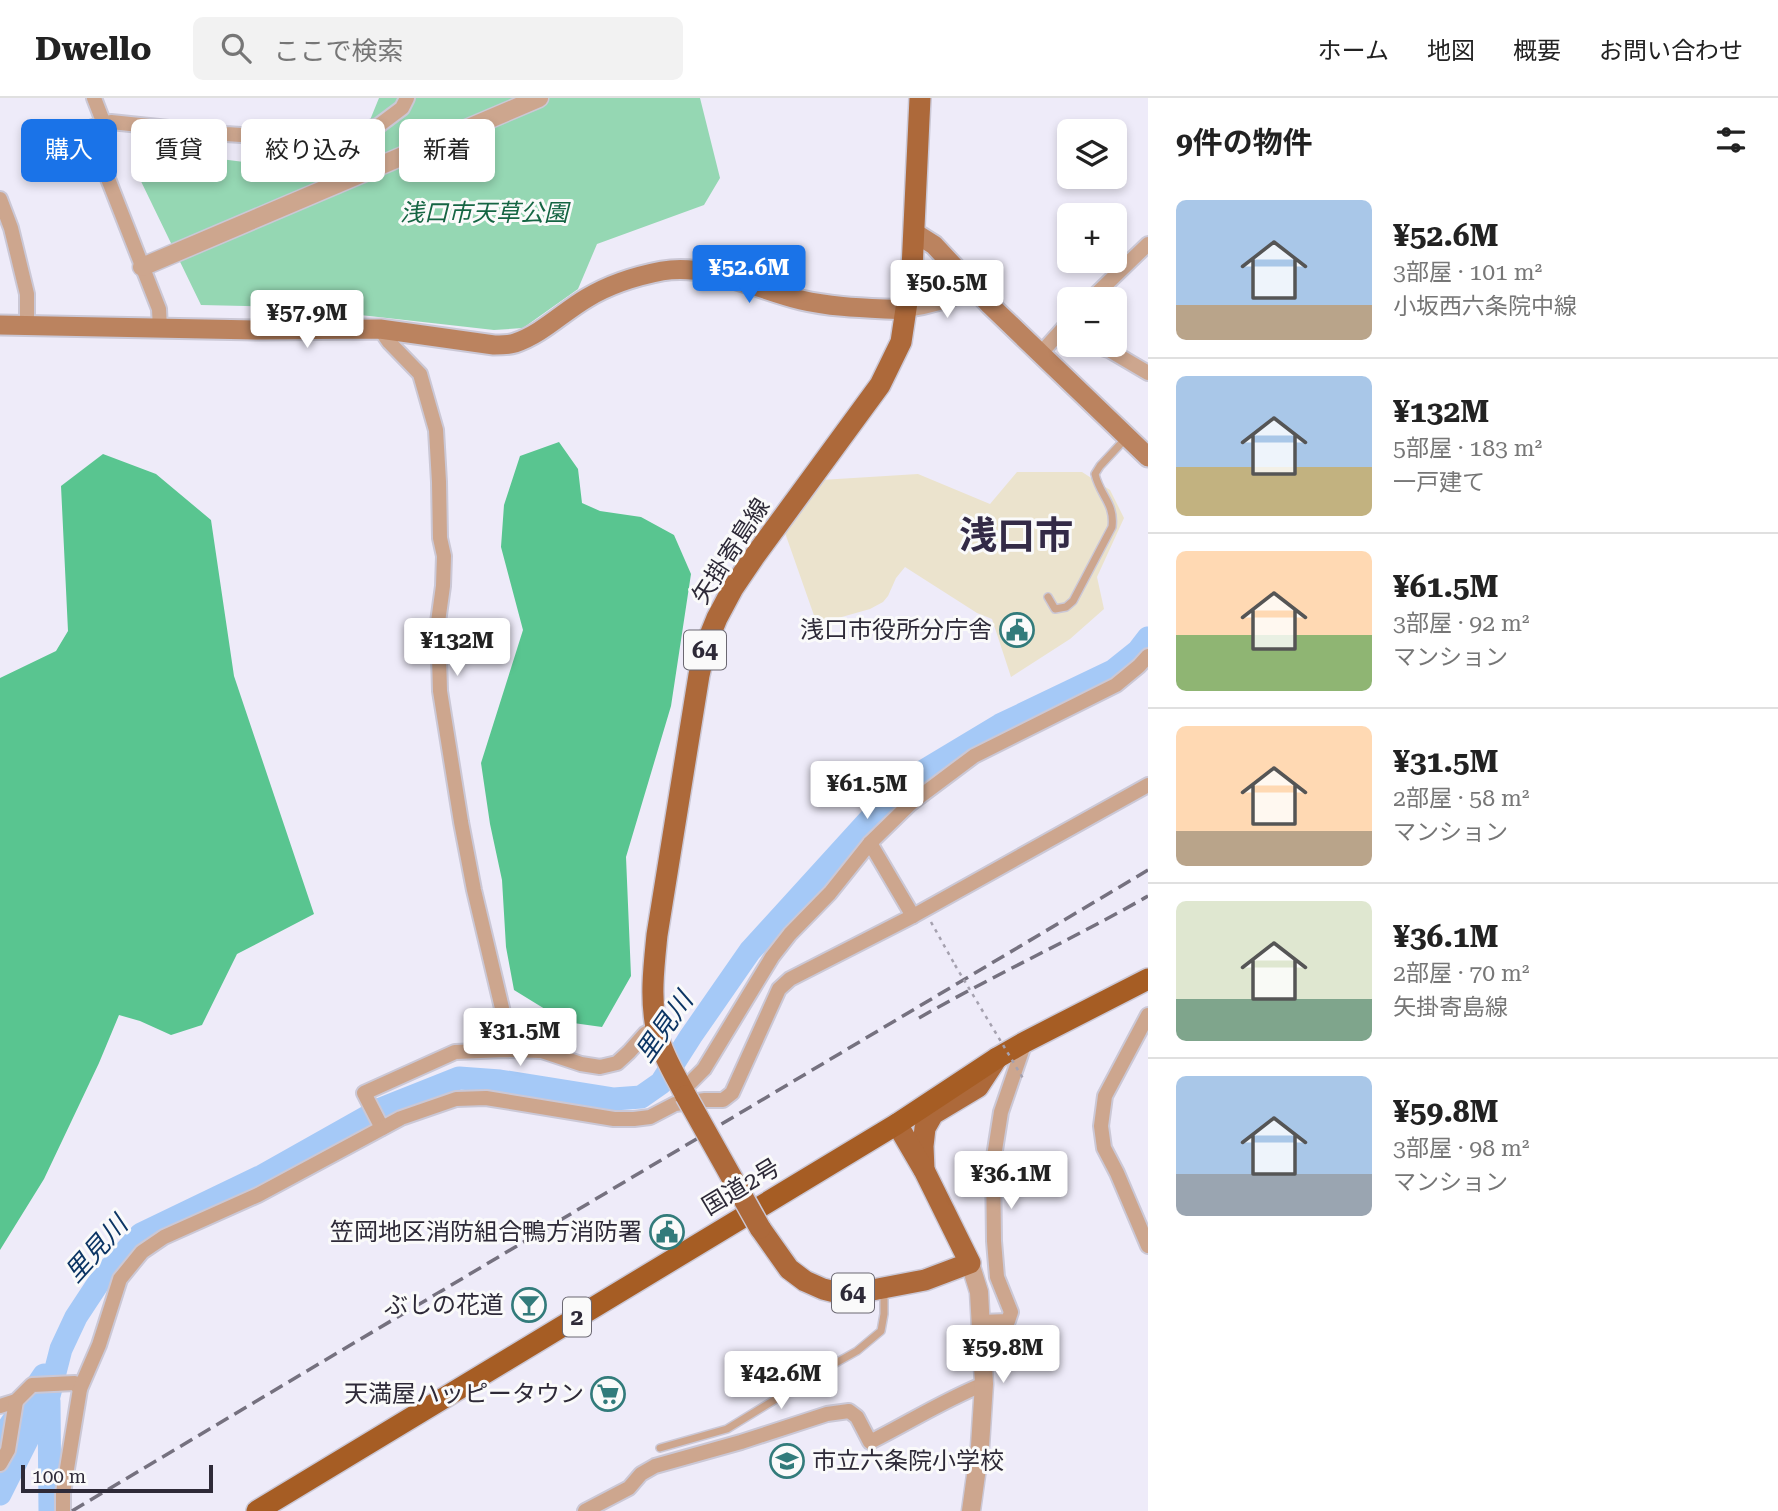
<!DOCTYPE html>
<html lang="ja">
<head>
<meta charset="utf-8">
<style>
  body { margin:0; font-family:"Roboto Serif","Noto Sans JP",serif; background:#f2f2f2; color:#222; height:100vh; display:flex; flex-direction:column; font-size:26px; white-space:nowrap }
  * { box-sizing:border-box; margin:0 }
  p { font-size:23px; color:#767676 }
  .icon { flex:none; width:38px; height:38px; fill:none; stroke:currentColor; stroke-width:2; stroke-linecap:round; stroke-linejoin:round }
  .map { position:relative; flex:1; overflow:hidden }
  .side { display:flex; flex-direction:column; background:#fff; width:630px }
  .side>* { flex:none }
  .hud { position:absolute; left:21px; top:21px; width:665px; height:63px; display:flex; gap:14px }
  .tools { position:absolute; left:1057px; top:21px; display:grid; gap:14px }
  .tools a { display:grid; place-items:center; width:70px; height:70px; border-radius:10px; background:#fff; box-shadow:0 4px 10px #0003; font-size:35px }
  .scale { position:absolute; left:21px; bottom:18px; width:192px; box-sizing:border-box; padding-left:7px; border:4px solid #2e2a38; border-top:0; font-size:19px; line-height:24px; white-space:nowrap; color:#2e2a38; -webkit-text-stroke:5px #fafafa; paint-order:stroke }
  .price { position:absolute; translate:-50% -60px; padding:0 16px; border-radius:7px; background:#fff; color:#222; font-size:23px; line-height:46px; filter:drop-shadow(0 2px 4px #0008) }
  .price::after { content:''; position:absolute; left:50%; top:42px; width:21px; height:16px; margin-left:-10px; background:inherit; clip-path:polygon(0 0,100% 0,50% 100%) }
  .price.active { background:#1a73e8; color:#fff }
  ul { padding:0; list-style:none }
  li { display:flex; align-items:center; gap:21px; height:175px; padding:0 28px }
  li+li { border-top:2px solid #e0e0e0 }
  li span { display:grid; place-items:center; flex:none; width:196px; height:140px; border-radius:10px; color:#555 }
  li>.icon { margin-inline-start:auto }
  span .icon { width:84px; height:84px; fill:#fffc; stroke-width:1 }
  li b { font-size:30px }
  h2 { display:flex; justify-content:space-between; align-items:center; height:84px; padding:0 28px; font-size:30px }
  .pill { padding:0 24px; border-radius:10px; background:#fff; box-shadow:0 4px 10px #0003; font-size:24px; line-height:63px }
  .pill.active { background:#1a73e8; color:#fff }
  header { display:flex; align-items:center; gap:42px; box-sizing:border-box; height:98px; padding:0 35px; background:#fff; border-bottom:2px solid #e0e0e0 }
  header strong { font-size:33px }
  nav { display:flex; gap:38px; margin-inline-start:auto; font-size:24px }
  .search { width:490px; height:63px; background:#f2f2f2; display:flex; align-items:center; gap:18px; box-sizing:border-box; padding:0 24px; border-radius:10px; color:#767676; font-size:26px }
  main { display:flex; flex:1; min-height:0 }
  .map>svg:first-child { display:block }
  .commercial { fill:#ebe3cd }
  .green { fill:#95d7b3 }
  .forest { fill:#59c590 }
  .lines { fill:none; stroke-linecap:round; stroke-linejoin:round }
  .river { stroke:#a5c9f7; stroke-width:23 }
  .service-casing { stroke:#cbc8d6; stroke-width:10 }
  .minor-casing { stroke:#cbc8d6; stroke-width:18 }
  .tertiary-casing { stroke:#cbc8d6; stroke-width:21 }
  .secondary-casing { stroke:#cbc8d6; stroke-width:23 }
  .primary-casing { stroke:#cbc8d6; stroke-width:24 }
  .trunk-casing { stroke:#cbc8d6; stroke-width:24 }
  .path { stroke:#a5a1af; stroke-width:2.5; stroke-dasharray:3.5 5; stroke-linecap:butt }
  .service { stroke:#cda68e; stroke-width:7 }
  .minor { stroke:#cda68e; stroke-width:14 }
  .tertiary { stroke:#cda68e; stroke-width:18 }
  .secondary { stroke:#bb835f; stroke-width:19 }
  .primary { stroke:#ad693a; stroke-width:21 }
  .trunk { stroke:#a65d24; stroke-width:21 }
  .rail { stroke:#75717f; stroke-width:3.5; stroke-dasharray:14 7; stroke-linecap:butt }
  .primary-bridge-casing { stroke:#cbc8d6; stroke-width:24; stroke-linecap:butt }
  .path-bridge { stroke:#a5a1af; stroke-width:2.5; stroke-dasharray:3.5 5; stroke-linecap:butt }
  .primary-bridge { stroke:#ad693a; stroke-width:21 }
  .labels { text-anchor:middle; stroke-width:6; stroke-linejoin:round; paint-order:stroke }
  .shield { fill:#fafafa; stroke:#6b6872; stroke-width:2 }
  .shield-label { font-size:23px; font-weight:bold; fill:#2e2a38 }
  .park-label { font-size:24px; font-style:italic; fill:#156543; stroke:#fafafa }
  .street-label { font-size:24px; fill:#2e2a38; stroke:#fafafa }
  .poi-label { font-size:24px; fill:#2e2a38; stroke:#fafafa; text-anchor:end }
  .water-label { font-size:26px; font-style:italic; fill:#0c3564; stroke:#fafafa }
  .town-label { font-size:38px; font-weight:bold; fill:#332a46; stroke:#fafafa }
</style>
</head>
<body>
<header>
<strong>Dwello</strong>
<div class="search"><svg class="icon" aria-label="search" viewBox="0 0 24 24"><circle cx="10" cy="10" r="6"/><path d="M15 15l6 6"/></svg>ここで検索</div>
<nav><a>ホーム</a><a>地図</a><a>概要</a><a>お問い合わせ</a></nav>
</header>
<main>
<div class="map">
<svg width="1148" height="1413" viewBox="0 0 1148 1413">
  <rect width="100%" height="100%" fill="#eeebf9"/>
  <polygon class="commercial" points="1017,374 1082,374 1110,392 1124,420 1097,479 1104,511 1070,541 1011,579 992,521 977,515 905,469 896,480 888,498 883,504 870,511 817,526 784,432 821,382 918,376 990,406"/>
  <polygon class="green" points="379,0 700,0 720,80 704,107 597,146 578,191 523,230 494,232 289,209 201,207 136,73 165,54 277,68 359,49"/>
  <g class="forest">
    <polygon points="559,344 578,371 582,405 600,413 641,419 674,437 691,476 671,608 626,759 631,878 602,929 566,924 514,892 506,849 502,782 490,726 481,665 523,532 501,449 504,407 520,358"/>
    <polygon points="103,356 156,376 211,422 234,578 314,816 237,856 202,927 171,937 140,923 119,917 99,965 44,1081 0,1152 0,580 56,553 68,533 61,388"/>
  </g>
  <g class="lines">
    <g class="river">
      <polyline points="49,1304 50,1413"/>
      <polyline points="0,1342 44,1277"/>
      <polyline points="0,1396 49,1298 61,1251 76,1219 103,1178 141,1136 262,1078 381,1011 459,980 500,983 614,1001 641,999 661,985 691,938 750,853 902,686 1000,627 1113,573 1138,553 1148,540"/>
    </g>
    <g class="service-casing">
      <g id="service">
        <path d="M1048,499L1055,511L1066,509L1073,503L1112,429C1115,405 1100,398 1095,376L1100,368L1127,339"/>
        <polyline points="660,1350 727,1331 825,1271 857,1253 881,1233 884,1216 884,1193"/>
      </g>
    </g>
    <g class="minor-casing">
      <g id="minor">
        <polyline points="94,0 104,26"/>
        <polyline points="0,101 11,130 27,196 27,228"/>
        <polyline points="1091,201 1148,146"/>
        <path d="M906,212C932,209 952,202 975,191"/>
        <polyline points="160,231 159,211 92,40 93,29 111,24 226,36 302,41 334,39 378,28 402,10 407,0"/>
        <polyline points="380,231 389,244 420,276 436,332 439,384 440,440 444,458 443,488 438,524 440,593 461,724 474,792 506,927 505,952"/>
        <polyline points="1092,247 1109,252 1148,275"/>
        <polyline points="1041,255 1069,224"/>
        <polyline points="870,745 913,818"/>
        <polyline points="1148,917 1105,998 1101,1028 1104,1050 1117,1075 1148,1148"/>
        <polyline points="683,992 704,971 772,859 790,836 830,795 870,745 910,706 974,658 1116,587 1139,568 1148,558"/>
        <polyline points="382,1030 364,995 455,954 505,952 542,953 581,966 600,969 617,965 629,954 645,936 656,930"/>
        <polyline points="981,1224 1008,1223 1011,1214 997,1179 994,1143 993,1065 1001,1014 1025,944"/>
        <polyline points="0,1308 16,1303 32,1287 75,1285 80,1291"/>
        <polyline points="0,1366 8,1352 16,1303"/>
        <polyline points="63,1413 63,1395 80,1291 99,1247 120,1181 142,1154 164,1139 258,1097 401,1020 456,1001 486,1000 614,1021 634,1021 650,1019 675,1006 705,1002 723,1002 732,995 779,891 790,881 913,818 1148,687"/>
        <path d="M585,1413L629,1390L641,1376L655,1368L741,1344L827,1316L849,1313L857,1319L870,1344C908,1325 944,1302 984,1286"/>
      </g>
    </g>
    <g class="tertiary-casing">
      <g id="tertiary">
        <polyline points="142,169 539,0"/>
        <polyline points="970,1165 979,1194 984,1286 980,1348 971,1413"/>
      </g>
    </g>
    <g class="secondary-casing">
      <g id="secondary">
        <polyline points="915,135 934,147 990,207 1148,359"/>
        <path d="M0,227L256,232L380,231L494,247C501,247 509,247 515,245C542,236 563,214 587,200C610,186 636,178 662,173C710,165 755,191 801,202C835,210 871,210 906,212"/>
      </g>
    </g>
    <g class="primary-casing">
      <g id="primary">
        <path d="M686,998C675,977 660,953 656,929C650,899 654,867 657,837L699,577L706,547L717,520L733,490L754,459L880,287L901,244L912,171L920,0"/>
        <polyline points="924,1072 923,1048 925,1030 933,1016 978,989 997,960"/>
        <polyline points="760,1130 789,1171 805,1183 823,1191 839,1195 862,1194 925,1182 970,1165 925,1074 897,1026"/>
      </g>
    </g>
    <g class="trunk-casing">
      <polyline id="trunk" points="257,1413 897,1026 997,960 1025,944 1148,881"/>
    </g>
    <polyline class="path" points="931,824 955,867"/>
    <use href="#service" class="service"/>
    <use href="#minor" class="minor"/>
    <use href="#tertiary" class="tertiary"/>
    <use href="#secondary" class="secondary"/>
    <use href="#primary" class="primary"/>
    <use href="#trunk" class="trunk"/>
    <g class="rail">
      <path d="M919,920C994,877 1073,841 1148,798"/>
      <polyline points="72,1413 1148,772"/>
    </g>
    <g class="primary-bridge-casing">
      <polyline id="primary-bridge" points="686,998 760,1130"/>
    </g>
    <polyline class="path-bridge" points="955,867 1024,982"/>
    <use href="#primary-bridge" class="primary-bridge"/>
  </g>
  <defs>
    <g id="civic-ring" transform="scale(1.75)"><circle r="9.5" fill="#fafafa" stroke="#327b7b" stroke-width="1.5"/><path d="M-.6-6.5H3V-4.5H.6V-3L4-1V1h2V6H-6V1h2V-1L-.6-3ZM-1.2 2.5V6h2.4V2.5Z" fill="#327b7b"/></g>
    <g id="bar-ring" transform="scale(1.75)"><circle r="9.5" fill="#fafafa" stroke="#327b7b" stroke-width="1.5"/><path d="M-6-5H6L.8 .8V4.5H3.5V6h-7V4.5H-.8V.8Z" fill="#327b7b"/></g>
    <g id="supermarket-ring" transform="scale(1.75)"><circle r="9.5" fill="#fafafa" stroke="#327b7b" stroke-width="1.5"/><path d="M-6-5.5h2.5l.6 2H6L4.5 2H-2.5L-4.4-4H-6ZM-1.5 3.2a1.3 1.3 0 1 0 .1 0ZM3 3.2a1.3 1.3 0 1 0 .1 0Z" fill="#327b7b"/></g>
    <g id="school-ring" transform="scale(1.75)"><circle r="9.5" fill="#fafafa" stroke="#327b7b" stroke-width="1.5"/><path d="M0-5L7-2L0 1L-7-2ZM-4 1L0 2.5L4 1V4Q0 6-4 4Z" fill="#327b7b"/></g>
  </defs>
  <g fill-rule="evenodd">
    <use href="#civic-ring" x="1017" y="532"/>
    <use href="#civic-ring" x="667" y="1134"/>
    <use href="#bar-ring" x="529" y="1207"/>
    <use href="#supermarket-ring" x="608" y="1296"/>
    <use href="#school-ring" x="787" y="1363"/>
  </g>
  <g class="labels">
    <g class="shield">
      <rect x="684" y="532.5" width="42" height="39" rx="5"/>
      <rect x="832" y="1175.5" width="42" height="39" rx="5"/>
      <rect x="563" y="1199.5" width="28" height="39" rx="5"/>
    </g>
    <g class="shield-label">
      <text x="705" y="560">64</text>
      <text x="853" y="1203">64</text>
      <text x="577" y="1227">2</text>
    </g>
    <g class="park-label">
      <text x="484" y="123">浅口市天草公園</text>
    </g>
    <g class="street-label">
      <text transform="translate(731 453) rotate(-57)" y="8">矢掛寄島線</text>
      <text transform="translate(741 1089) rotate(-31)" y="8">国道2号</text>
    </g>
    <g class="poi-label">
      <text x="992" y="540">浅口市役所分庁舎</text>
      <text x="642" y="1142">笠岡地区消防組合鴨方消防署</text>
      <text x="504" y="1215">ぶしの花道</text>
      <text x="584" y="1304">天満屋ハッピータウン</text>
      <text x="812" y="1371" text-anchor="start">市立六条院小学校</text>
    </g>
    <g class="water-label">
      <text transform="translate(664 929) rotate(-55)" y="9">里見川</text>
      <text transform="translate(96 1151) rotate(-48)" y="9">里見川</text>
    </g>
    <g class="town-label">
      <text x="1016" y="451">浅口市</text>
    </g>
  </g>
</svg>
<div class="tools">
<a><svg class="icon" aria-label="layers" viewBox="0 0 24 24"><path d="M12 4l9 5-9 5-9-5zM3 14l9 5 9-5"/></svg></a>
<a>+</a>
<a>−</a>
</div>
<div class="scale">100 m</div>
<b class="price active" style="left:749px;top:207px">¥52.6M</b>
<b class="price" style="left:947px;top:222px">¥50.5M</b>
<b class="price" style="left:307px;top:252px">¥57.9M</b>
<b class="price" style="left:457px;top:580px">¥132M</b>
<b class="price" style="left:867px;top:723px">¥61.5M</b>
<b class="price" style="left:520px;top:970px">¥31.5M</b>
<b class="price" style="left:1011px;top:1113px">¥36.1M</b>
<b class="price" style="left:1003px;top:1287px">¥59.8M</b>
<b class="price" style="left:781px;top:1313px">¥42.6M</b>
<div class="hud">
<a class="pill active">購入</a>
<a class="pill">賃貸</a>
<a class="pill">絞り込み</a>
<a class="pill">新着</a>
</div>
</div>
<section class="side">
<h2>9件の物件<svg class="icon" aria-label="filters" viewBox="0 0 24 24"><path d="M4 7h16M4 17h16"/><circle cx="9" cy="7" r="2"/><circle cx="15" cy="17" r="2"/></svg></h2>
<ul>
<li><span style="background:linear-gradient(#a9c7e8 75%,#b9a48a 0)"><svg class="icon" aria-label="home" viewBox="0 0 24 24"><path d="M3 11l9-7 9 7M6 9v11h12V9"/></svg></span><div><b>¥52.6M</b><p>3部屋 · 101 m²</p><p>小坂西六条院中線</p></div></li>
<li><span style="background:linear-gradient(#a9c7e8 65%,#c2b280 0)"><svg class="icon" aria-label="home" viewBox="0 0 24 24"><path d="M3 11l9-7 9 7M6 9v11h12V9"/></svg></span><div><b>¥132M</b><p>5部屋 · 183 m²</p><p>一戸建て</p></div></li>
<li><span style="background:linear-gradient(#ffd9b3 60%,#8fb573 0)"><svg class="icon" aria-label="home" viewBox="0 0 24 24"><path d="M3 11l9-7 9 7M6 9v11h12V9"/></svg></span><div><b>¥61.5M</b><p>3部屋 · 92 m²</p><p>マンション</p></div></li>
<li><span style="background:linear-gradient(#ffd9b3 75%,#b9a48a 0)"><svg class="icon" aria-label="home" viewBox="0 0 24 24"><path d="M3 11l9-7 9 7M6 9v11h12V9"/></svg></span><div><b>¥31.5M</b><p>2部屋 · 58 m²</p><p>マンション</p></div></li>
<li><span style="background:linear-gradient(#dfe7d0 70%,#7fa58c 0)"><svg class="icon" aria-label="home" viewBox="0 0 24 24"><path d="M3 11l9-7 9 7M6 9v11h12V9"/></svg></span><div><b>¥36.1M</b><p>2部屋 · 70 m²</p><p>矢掛寄島線</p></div></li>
<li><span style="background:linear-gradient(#a9c7e8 70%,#9aa5b1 0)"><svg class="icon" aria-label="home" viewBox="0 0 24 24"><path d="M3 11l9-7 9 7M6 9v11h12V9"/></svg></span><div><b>¥59.8M</b><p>3部屋 · 98 m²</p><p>マンション</p></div></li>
</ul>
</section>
</main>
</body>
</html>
